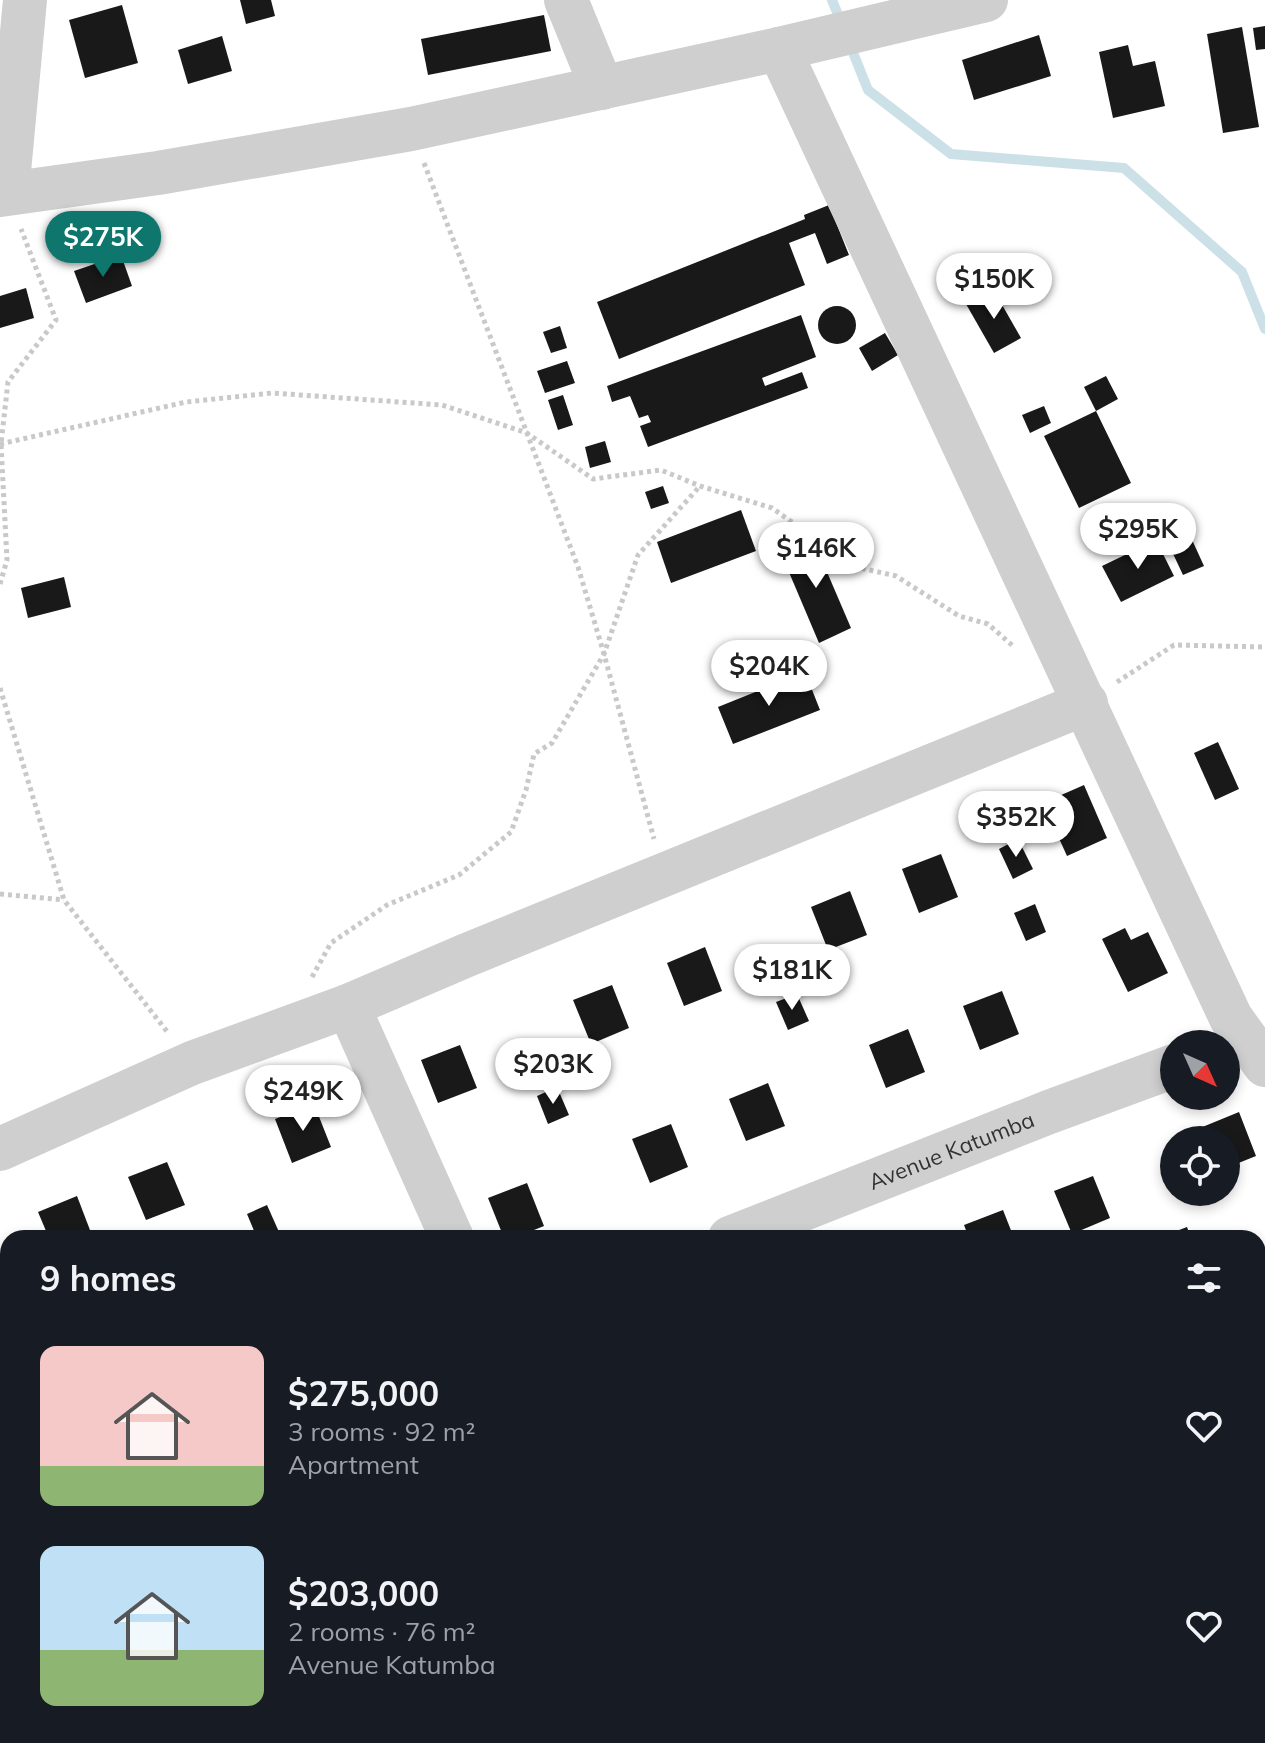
<!DOCTYPE html>
<html lang="en">
<head>
<meta charset="utf-8">
<style>
  body { margin:0; font-family:Mulish,sans-serif; background:#20242c; color:#f1f3f6; height:100vh; display:flex; flex-direction:column; font-size:30px; white-space:nowrap }
  * { box-sizing:border-box; margin:0 }
  p { font-size:26px; color:#9ea1a6 }
  .icon { flex:none; width:44px; height:44px; fill:none; stroke:currentColor; stroke-width:2; stroke-linecap:round; stroke-linejoin:round }
  .map { position:relative; flex:1; overflow:hidden }
  .side { position:absolute; left:0px; top:1230px; width:1266px; height:514px; display:flex; flex-direction:column; background:#171b24; border-radius:24px 24px 0 0; box-shadow:0 4px 12px #0003 }
  .side>* { flex:none }
  .needle { width:52px; rotate:135deg }
  .tools { position:absolute; left:1160px; top:1030px; display:grid; gap:16px }
  .tools a { display:grid; place-items:center; width:80px; height:80px; border-radius:50%; background:#171b24; box-shadow:0 4px 12px #0003; font-size:40px }
  .price { position:absolute; translate:-50% -68px; padding:0 18px; border-radius:28px; background:#fff; color:#222; font-size:26px; line-height:52px; filter:drop-shadow(0 2px 4px #0008) }
  .price::after { content:''; position:absolute; left:50%; top:48px; width:24px; height:18px; margin-left:-12px; background:inherit; clip-path:polygon(0 0,100% 0,50% 100%) }
  .price.on { background:#0f766e; color:#fff }
  ul { padding:0; list-style:none }
  li { display:flex; align-items:center; gap:24px; height:200px; padding:0 40px }
  li span { display:grid; place-items:center; flex:none; width:224px; height:160px; border-radius:16px; color:#555 }
  li>.icon { margin-inline-start:auto }
  span .icon { width:96px; height:96px; fill:#fffc; stroke-width:1 }
  li b { font-size:34px }
  h2 { display:flex; justify-content:space-between; align-items:center; height:96px; padding:0 40px; font-size:34px }
  .map>svg:first-child { display:block }
  .lines { fill:none; stroke-linecap:round; stroke-linejoin:round }
  .stream { stroke:#cbe1e7; stroke-width:10 }
  .building { fill:#191919 }
  .path { stroke:#c9c9c9; stroke-width:5; stroke-dasharray:4 4; stroke-linecap:butt }
  .minor { stroke:#cfcfcf; stroke-width:44 }
  .labels { text-anchor:middle; stroke-width:8; stroke-linejoin:round; paint-order:stroke }
  .street-label { font-size:22px; fill:#323232; stroke:#fff }
</style>
</head>
<body>
<div class="map">
<svg width="1265" height="1743" viewBox="0 0 1265 1743">
  <rect width="100%" height="100%" fill="#fff"/>
  <g class="lines">
    <g class="stream">
      <polyline points="832,0 841,22"/>
      <polyline points="850,45 868,90 951,154 1124,168 1242,272 1265,329"/>
    </g>
  </g>
  <g class="building">
    <polygon points="240,0 271,0 275,16 246,24"/>
    <polygon points="122,5 138,63 85,78 69,20"/>
    <polygon points="544,15 551,51 428,75 421,39"/>
    <polygon points="1265,26 1265,49 1256,50 1253,28"/>
    <polygon points="1242,27 1259,127 1223,133 1207,34"/>
    <polygon points="1039,35 1051,76 974,100 962,60"/>
    <polygon points="222,36 232,71 188,84 178,50"/>
    <polygon points="1128,45 1133,66 1155,61 1165,106 1113,118 1099,52"/>
    <polygon points="829,205 849,255 827,264 815,233 789,243 805,285 619,359 597,302 805,219 804,215"/>
    <polygon points="121,255 132,286 86,303 74,271"/>
    <polygon points="26,288 34,318 0,328 0,296"/>
    <polygon points="993,289 1021,338 994,353 966,304"/>
    <circle cx="837" cy="325" r="19"/>
    <polygon points="801,315 816,357 762,378 765,386 802,372 808,388 648,447 640,426 651,422 648,415 639,418 630,396 612,402 607,386"/>
    <polygon points="560,326 567,348 551,353 543,332"/>
    <polygon points="885,333 898,355 872,371 859,348"/>
    <polygon points="567,361 575,383 545,393 537,371"/>
    <polygon points="1106,376 1118,399 1096,411 1131,483 1079,508 1044,436 1096,411 1084,387"/>
    <polygon points="563,395 573,425 558,430 548,400"/>
    <polygon points="1044,406 1051,423 1030,433 1022,415"/>
    <polygon points="605,441 611,462 590,468 585,447"/>
    <polygon points="663,486 669,503 651,509 645,492"/>
    <polygon points="741,510 756,551 671,583 657,542"/>
    <polygon points="1112,520 1121,537 1093,551 1084,534"/>
    <polygon points="1188,531 1204,566 1183,575 1167,541"/>
    <polygon points="812,537 851,628 819,643 780,551"/>
    <polygon points="1156,540 1174,576 1121,602 1102,566"/>
    <polygon points="64,577 71,607 28,618 21,588"/>
    <polygon points="805,672 820,710 733,744 718,707"/>
    <polygon points="1218,742 1239,789 1215,800 1194,753"/>
    <polygon points="1084,785 1107,838 1067,856 1043,803"/>
    <polygon points="1018,839 1033,869 1013,879 999,849"/>
    <polygon points="941,854 958,897 919,913 902,869"/>
    <polygon points="850,891 867,935 828,950 811,907"/>
    <polygon points="1035,904 1046,932 1026,941 1014,913"/>
    <polygon points="1125,928 1131,940 1148,932 1168,973 1128,992 1102,939"/>
    <polygon points="705,947 722,991 684,1006 667,963"/>
    <polygon points="612,985 629,1028 591,1044 573,1000"/>
    <polygon points="1002,991 1019,1034 980,1050 963,1006"/>
    <polygon points="797,994 809,1021 788,1030 776,1002"/>
    <polygon points="908,1029 925,1072 886,1088 869,1045"/>
    <polygon points="460,1045 477,1088 438,1103 421,1060"/>
    <polygon points="768,1083 785,1126 746,1141 729,1099"/>
    <polygon points="557,1087 569,1115 548,1124 537,1096"/>
    <polygon points="314,1104 331,1147 292,1163 275,1119"/>
    <polygon points="1239,1112 1256,1156 1226,1168 1226,1140 1205,1140 1200,1128"/>
    <polygon points="671,1124 688,1167 650,1183 632,1139"/>
    <polygon points="167,1162 185,1205 146,1220 128,1177"/>
    <polygon points="1093,1176 1110,1218 1072,1234 1054,1191"/>
    <polygon points="527,1183 544,1226 514,1238 504,1238 488,1198"/>
    <polygon points="77,1196 93,1238 49,1238 38,1212"/>
    <polygon points="267,1205 279,1232 266,1238 257,1238 247,1214"/>
    <polygon points="1003,1210 1014,1238 969,1238 964,1225"/>
    <polygon points="1187,1227 1191,1238 1167,1238 1166,1235"/>
    <polygon points="1258,1503 1265,1519 1265,1541 1258,1544"/>
    <polygon points="1040,1736 1084,1736 1087,1743 1043,1743"/>
  </g>
  <g class="lines">
    <g class="path">
      <polyline points="424,163 578,567 604,654 654,839"/>
      <polyline points="0,444 186,402 272,393 442,405 527,433 593,479 661,470 700,486 772,508 856,567 896,576 959,616 988,624 1013,646"/>
      <polyline points="0,584 7,560 1,444 8,382 56,320 21,229"/>
      <polyline points="1117,682 1174,645 1265,647"/>
      <polyline points="0,688 64,900 169,1034"/>
      <polyline points="0,894 64,900"/>
      <polyline points="312,977 331,943 387,905 459,875 511,832 526,790 534,754 552,743 604,654 638,555 700,486"/>
    </g>
    <g class="minor">
      <polyline points="566,0 602,88"/>
      <polyline points="779,49 1231,1018 1265,1065"/>
      <polyline points="7,193 25,0"/>
      <polyline points="0,195 158,173 411,129 779,49 986,0"/>
      <polyline points="348,1006 452,1238"/>
      <polyline points="0,1149 192,1063 348,1006 467,955 1086,703"/>
      <path id="s1" d="M730,1238L1049,1112L1174,1066"/>
      <polyline points="1258,1412 1265,1409"/>
      <polyline points="0,1531 8,1528"/>
      <polyline points="677,1736 680,1743"/>
      <polyline points="451,1743 468,1736"/>
    </g>
  </g>
  <g class="labels">
    <g class="street-label">
      <text dy="8" stroke="none"><textPath href="#s1" startOffset="238">Avenue Katumba</textPath></text>
    </g>
  </g>
</svg>
<div class="tools">
<a><svg class="needle" viewBox="-14 -14 28 28"><path d="M0-13l5 13h-10z" fill="#e53935"/><path d="M0 13l5-13h-10z" fill="#9ea1a6"/></svg></a>
<a><svg class="icon" aria-label="locate" viewBox="0 0 24 24"><circle cx="12" cy="12" r="6"/><path d="M12 2v4M12 18v4M2 12h4M18 12h4"/></svg></a>
</div>
<b class="price on" style="left:103px;top:279px">$275K</b>
<b class="price" style="left:994px;top:321px">$150K</b>
<b class="price" style="left:1138px;top:571px">$295K</b>
<b class="price" style="left:816px;top:590px">$146K</b>
<b class="price" style="left:769px;top:708px">$204K</b>
<b class="price" style="left:1016px;top:859px">$352K</b>
<b class="price" style="left:792px;top:1012px">$181K</b>
<b class="price" style="left:553px;top:1106px">$203K</b>
<b class="price" style="left:303px;top:1133px">$249K</b>
<section class="side">
<h2>9 homes<svg class="icon" aria-label="filters" viewBox="0 0 24 24"><path d="M4 7h16M4 17h16"/><circle cx="9" cy="7" r="2"/><circle cx="15" cy="17" r="2"/></svg></h2>
<ul>
<li><span style="background:linear-gradient(#f6c9c9 75%,#8fb573 0)"><svg class="icon" aria-label="home" viewBox="0 0 24 24"><path d="M3 11l9-7 9 7M6 9v11h12V9"/></svg></span><div><b>$275,000</b><p>3 rooms · 92 m²</p><p>Apartment</p></div><svg class="icon" aria-label="heart" viewBox="0 0 24 24"><path d="M12 20l-8-8c-3-5 5-10 8-4 3-6 11-1 8 4z"/></svg></li>
<li><span style="background:linear-gradient(#bfe0f5 65%,#8fb573 0)"><svg class="icon" aria-label="home" viewBox="0 0 24 24"><path d="M3 11l9-7 9 7M6 9v11h12V9"/></svg></span><div><b>$203,000</b><p>2 rooms · 76 m²</p><p>Avenue Katumba</p></div><svg class="icon" aria-label="heart" viewBox="0 0 24 24"><path d="M12 20l-8-8c-3-5 5-10 8-4 3-6 11-1 8 4z"/></svg></li>
</ul>
</section>
</div>
</body>
</html>
